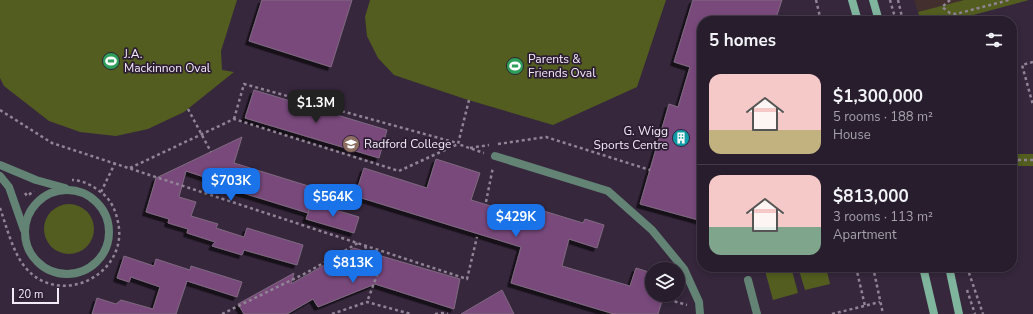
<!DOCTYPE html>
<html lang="en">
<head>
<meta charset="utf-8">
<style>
  body { margin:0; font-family:"Nunito Sans",sans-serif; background:#342a39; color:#f1f3f6; height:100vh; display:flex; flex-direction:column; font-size:15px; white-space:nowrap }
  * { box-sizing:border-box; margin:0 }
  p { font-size:13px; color:#a5a2aa }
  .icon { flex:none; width:22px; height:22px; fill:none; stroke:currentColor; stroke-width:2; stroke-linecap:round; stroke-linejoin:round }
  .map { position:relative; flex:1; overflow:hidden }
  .details { position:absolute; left:697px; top:16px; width:320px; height:256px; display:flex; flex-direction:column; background:#281d2d; border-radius:16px; box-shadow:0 2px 6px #0003,0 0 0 1px #443b49 }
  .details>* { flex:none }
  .tools { position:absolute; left:645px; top:262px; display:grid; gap:8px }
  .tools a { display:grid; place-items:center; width:40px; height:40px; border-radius:50%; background:#281d2d; box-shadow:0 2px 6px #0003,0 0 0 1px #443b49; font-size:20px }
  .scale { position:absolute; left:12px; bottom:10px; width:47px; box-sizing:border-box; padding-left:4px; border:2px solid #f4ebf9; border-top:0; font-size:11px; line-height:14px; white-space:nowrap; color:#f4ebf9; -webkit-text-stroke:3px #2c1d32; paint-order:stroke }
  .price { position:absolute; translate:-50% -34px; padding:0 9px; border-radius:8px; background:#1a73e8; color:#fff; font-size:13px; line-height:26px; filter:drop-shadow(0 1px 2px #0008) }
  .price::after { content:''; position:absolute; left:50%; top:24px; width:12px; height:9px; margin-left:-6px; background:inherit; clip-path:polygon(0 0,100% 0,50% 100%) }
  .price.current { background:#222; color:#fff }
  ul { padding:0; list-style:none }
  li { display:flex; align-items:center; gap:12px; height:100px; padding:0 12px }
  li+li { border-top:1px solid #443b49 }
  li span { display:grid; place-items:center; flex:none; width:112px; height:80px; border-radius:12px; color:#555 }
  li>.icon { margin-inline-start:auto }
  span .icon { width:48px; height:48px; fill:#fffc; stroke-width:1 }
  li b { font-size:17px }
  h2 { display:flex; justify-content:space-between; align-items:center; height:48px; padding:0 12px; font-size:17px }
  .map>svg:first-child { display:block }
  .commercial { fill:#432f2d }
  .green { fill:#525d1f }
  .building { fill:#794a7c; stroke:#7f6a80; filter:url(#shadow) }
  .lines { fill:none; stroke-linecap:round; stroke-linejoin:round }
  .path { stroke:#908495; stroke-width:2.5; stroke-dasharray:3 3; stroke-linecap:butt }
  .lane { stroke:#638375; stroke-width:8 }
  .secondary { stroke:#7fb49d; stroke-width:8 }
  .labels { text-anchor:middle; stroke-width:3.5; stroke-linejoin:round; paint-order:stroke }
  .poi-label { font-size:12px; fill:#f4ebf9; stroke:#2c1d32; text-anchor:start }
</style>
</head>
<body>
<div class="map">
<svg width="1033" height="314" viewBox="0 0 1033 314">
  <defs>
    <filter id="shadow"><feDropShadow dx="-3.5" dy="3.5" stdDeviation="0" flood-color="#0009"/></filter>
  </defs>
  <rect width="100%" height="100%" fill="#36273c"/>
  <polygon class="commercial" points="914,0 964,0 918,12"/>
  <g class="green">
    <polygon points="0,0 237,0 221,51 222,70 234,72 184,112 148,129 116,136 80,132 49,121 4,86 0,78"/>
    <polygon points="370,0 666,0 637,87 553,125 465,99 394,75 378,58 367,36 365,17"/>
    <polygon points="964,0 1029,0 951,21 921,21 918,12"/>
    <rect x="1012" y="154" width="21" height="12"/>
    <circle cx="69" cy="229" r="25"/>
    <polygon points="764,267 791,267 798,293 773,300"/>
    <polygon points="798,267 826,267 830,284 805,290"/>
  </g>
  <g class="building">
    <polygon points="262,0 352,0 331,67 249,41"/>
    <polygon points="693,0 782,0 775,21 702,21 702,221 640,204 669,104 678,107 690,67 674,62"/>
    <polygon points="254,90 387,130 379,158 245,118"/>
    <polygon points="242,137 234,163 315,188 308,213 233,190 234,187 186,171 179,197 196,202 191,216 218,224 216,228 244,237 247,228 303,245 297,265 244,250 242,255 212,246 215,242 187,233 188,229 168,223 169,219 146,212 156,178"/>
    <polygon points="436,159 480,173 471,200 531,218 534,208 583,223 585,219 604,225 597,248 569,239 562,266 630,286 636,268 652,273 652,295 664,295 658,314 614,314 511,283 521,247 355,196 364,168 427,188"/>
    <polygon points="312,203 359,217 354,233 306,219"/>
    <polygon points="354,248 460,279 454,309 375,284 318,307 313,299 287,314 244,314 238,304 294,273 291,284"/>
    <polygon points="124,256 154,266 156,259 190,270 191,266 242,282 237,297 187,281 176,314 92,314 97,298 116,304 121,300 153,309 160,287 131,277 129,282 117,278"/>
    <polygon points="502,290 514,314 461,314"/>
  </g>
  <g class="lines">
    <g class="path">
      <polyline points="816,0 821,21"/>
      <polyline points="890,0 896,21"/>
      <polyline points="898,0 903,21"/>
      <polyline points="950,0 942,7 950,13 956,14 1009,0"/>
      <polyline points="1033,62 1022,65 1033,105"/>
      <polyline points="469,100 458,144 484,153"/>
      <polyline points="188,109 211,152"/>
      <polyline points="0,110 52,143 467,279 477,237"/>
      <polyline points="234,119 244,84 457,143"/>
      <polyline points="498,144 546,137 650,170"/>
      <polyline points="470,148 489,145"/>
      <polyline points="1012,160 1033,160"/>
      <polyline points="130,168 234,119 399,171 458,144"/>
      <polyline points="101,192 115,163"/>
      <polyline points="25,193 27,196 34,191"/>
      <polyline points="486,202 493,167"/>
      <path d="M0,208C6,225 13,253 25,267C60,310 133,273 117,218C115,209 110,199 102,193C93,186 83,180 72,180"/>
      <polyline points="365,246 377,275 367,302"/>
      <polyline points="856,267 865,306"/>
      <polyline points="873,267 883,314"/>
      <polyline points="967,267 983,314"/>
      <polyline points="967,290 975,314"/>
      <polyline points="663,298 687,305"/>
      <polyline points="222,314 306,273 358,243"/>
      <polyline points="332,314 367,302 411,314"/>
      <polyline points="435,314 444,313 448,314"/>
      <polyline points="832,314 880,302"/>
    </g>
    <g class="lane">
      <polyline points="495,156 608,191 652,230 684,269 699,302 700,314"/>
      <polyline points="0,165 36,180 65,188"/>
      <polyline points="0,176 9,187 24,230"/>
      <circle cx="67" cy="232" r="42"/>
      <polyline points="748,280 757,314"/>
    </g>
    <g class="secondary">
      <polyline points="852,0 858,21"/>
      <polyline points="873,0 879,21"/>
      <polyline points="923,267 934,314"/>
      <polyline points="949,267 959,314"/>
    </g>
  </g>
  <defs>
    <g id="stadium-disc" transform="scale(0.9)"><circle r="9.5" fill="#2e9e5b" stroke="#2c1d32"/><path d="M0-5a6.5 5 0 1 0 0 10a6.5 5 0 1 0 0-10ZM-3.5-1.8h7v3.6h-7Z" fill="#fff"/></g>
    <g id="building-disc" transform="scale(0.9)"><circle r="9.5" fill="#0f9aa8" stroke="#2c1d32"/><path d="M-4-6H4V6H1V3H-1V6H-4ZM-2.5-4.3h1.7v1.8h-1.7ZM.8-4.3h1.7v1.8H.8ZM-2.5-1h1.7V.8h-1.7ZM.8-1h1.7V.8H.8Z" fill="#fff"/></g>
    <g id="school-disc" transform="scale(0.9)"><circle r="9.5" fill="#8d6e63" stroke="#2c1d32"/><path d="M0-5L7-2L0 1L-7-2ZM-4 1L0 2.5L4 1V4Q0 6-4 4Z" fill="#fff"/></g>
  </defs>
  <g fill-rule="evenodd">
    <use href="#stadium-disc" x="111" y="61"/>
    <use href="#stadium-disc" x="515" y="66"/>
    <use href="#building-disc" x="681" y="138"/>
    <use href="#school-disc" x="351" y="144"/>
  </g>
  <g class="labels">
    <g class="poi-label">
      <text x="124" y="58">J.A.<tspan x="124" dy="14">Mackinnon Oval</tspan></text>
      <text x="528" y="63">Parents &amp;<tspan x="528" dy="14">Friends Oval</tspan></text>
      <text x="668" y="135" text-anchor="end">G. Wigg<tspan x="668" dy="14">Sports Centre</tspan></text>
      <text x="364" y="148">Radford College</text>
    </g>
  </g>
</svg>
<div class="tools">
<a><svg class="icon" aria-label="layers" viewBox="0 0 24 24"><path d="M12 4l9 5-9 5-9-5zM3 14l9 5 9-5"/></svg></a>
</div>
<div class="scale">20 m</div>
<b class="price current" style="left:316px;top:124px">$1.3M</b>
<b class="price" style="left:231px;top:202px">$703K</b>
<b class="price" style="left:333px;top:218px">$564K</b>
<b class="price" style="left:516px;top:238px">$429K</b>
<b class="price" style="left:353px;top:284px">$813K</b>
<section class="details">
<h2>5 homes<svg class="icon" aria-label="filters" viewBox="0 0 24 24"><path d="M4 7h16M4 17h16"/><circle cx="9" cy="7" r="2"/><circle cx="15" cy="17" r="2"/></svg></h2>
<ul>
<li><span style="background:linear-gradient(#f6c9c9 70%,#c2b280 0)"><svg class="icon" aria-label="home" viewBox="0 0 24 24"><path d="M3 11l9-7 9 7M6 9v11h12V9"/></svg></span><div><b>$1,300,000</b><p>5 rooms · 188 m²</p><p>House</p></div></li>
<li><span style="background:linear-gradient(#f6c9c9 65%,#7fa58c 0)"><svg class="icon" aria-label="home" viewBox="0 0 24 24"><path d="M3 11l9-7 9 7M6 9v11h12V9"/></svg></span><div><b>$813,000</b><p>3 rooms · 113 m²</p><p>Apartment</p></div></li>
</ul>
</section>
</div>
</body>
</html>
